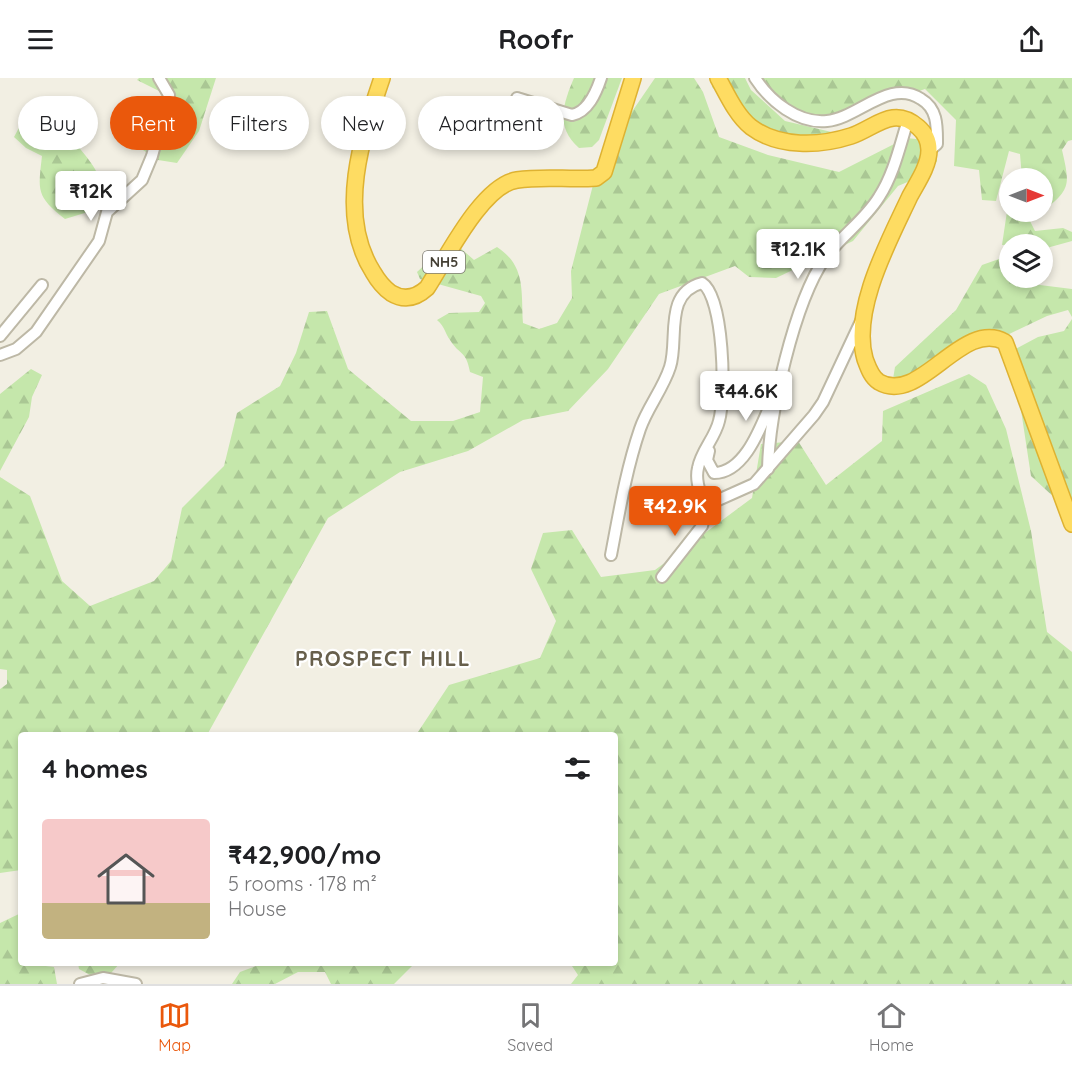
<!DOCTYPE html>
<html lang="en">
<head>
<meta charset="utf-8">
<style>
  body { margin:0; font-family:Quicksand,sans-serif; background:#f2f2f2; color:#202124; height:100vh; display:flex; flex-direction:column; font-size:22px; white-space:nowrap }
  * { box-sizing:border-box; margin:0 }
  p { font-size:20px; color:#757577 }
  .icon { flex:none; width:33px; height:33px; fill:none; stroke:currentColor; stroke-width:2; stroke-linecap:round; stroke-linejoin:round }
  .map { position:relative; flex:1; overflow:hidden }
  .sheet { position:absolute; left:18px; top:654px; width:600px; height:234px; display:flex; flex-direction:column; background:#fff; border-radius:6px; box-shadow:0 3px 9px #0003 }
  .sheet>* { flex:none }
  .top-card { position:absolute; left:18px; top:18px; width:600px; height:54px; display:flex; gap:12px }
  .needle { width:39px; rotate:90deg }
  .fabs { position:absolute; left:999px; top:90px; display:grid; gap:12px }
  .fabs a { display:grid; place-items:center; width:54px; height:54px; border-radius:50%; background:#fff; box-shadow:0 3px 9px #0003; font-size:30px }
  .price { position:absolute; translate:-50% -51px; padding:0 14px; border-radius:6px; background:#fff; color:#222; font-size:20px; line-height:39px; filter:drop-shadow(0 2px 3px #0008) }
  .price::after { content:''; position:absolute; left:50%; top:36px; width:18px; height:14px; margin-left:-9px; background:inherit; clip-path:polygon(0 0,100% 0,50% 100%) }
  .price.active { background:#ea580c; color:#fff }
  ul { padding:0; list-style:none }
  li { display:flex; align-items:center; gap:18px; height:150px; padding:0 24px }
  li span { display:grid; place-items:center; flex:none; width:168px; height:120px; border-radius:6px; color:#555 }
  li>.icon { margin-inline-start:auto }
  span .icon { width:72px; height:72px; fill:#fffc; stroke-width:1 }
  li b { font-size:26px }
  h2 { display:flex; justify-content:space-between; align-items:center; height:72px; padding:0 24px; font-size:26px }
  .pill { padding:0 21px; border-radius:27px; background:#fff; box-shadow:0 3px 9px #0003; font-size:21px; line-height:54px }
  .pill.active { background:#ea580c; color:#fff }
  header { display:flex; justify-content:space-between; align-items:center; height:78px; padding:0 24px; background:#fff; font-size:27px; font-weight:700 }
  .tabs { display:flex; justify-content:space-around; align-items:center; height:84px; border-top:2px solid #e0e0e0; background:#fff; font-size:16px; color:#757577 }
  .tabs a { display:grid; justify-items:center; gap:3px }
  .tabs .active { color:#ea580c }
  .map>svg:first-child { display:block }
  .forest { fill:url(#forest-firs) }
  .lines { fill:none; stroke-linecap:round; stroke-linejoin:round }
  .minor-casing { stroke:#bdb8a6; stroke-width:14 }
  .highway-casing { stroke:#deb232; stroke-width:18 }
  .minor { stroke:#fff; stroke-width:10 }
  .highway { stroke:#fedc62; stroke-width:15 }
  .labels { text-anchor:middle; stroke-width:4.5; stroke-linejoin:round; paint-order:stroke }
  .shield { fill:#fff; stroke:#7c7971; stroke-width:1.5 }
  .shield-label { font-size:14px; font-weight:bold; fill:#443f34 }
  .district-label { font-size:21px; font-weight:bold; letter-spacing:1.5px; fill:#675f4b; stroke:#fff }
</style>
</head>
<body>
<header><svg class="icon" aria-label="menu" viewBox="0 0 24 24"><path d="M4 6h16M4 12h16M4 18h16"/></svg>Roofr<svg class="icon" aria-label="share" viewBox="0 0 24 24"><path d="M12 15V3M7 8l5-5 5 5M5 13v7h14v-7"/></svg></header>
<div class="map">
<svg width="1072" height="906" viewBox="0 0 1072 906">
  <defs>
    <pattern id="forest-firs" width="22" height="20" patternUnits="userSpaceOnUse" patternTransform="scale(1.5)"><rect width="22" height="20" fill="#c5e7ab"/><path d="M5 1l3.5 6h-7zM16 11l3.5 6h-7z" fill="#aac794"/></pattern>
  </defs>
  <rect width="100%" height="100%" fill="#f2efe3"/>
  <g class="forest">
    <polygon points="139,0 216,0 199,53 177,85 158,82 137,68 140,42 162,32 165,16 137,2"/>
    <path d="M574,0H622L599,62L592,69L579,70C555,49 563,26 574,0Z"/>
    <path d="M655,0H694L703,14L719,59L768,77L839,94L906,60L936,63L937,83L929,95L898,108L853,163L776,200L749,199L735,188L659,216L608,291L568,333L523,342L468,373L400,394L328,440L207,657H21V792L0,795V611L7,606V592L0,591V399L30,418L62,503L90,528L154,503L171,483L182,430L224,388L237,335L280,308L296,275L309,234L327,233L348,291L411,343H453L480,334L483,299L470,294C466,272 460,278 450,262C445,255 445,249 437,242L449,235L479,234L485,225L481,218L420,201L417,194L445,168L457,167L474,182L497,169C526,188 521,213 523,245L539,251L557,245L572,220L571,193L594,103L629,38Z"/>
    <polygon points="712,0 745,0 751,12 785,43 840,56 813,71 748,45 712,9"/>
    <path d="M762,0H1072V62L1068,63L1062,72C1070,107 1071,111 1043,133L1042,100H1022L1020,76L1009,73L996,123L982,122L979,92L954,88L956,42L925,11C892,22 829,48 796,33C785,27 770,10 762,0Z"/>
    <path d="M35,20L54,26C58,34 61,44 66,52C81,76 104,90 102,121L88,134L65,141C36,118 38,113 42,78L26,70L14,59Z"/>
    <polygon points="1009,120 1010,134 1042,134 1030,143 1035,153 1063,150 1072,154 1072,163 1043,171 1042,166 1002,167"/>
    <polygon points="999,181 1009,181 1010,200 1028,200 1032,206 1072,211 1072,239 1068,232 1047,238 1003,259 976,253 952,283 921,304 893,301 895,289 956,232 982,187"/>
    <polygon points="1072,241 1072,439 1070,434 1031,398 1012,273 1038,259 1064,253"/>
    <polygon points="31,291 42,297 32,319 29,339 0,393 0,316"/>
    <polygon points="969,296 986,307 1006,351 1031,453 1047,554 1072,574 1072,906 571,906 578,897 570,885 615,885 615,657 416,657 449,607 540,580 556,543 531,491 543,455 572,452 601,499 655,492 752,420 761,366 798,363 826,407 882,363 883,333"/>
    <polygon points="21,835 21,885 54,889 57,906 0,906 0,845"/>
    <polygon points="78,885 120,885 103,904 79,891"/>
    <polygon points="264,885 415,885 394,906 331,906 325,894 298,894 275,906 232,906 240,894"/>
  </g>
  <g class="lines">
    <g class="minor-casing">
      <g id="minor">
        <path d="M755,0C770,23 798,46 827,43C858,40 890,0 921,21C938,31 937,49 937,66L929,73"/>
        <path d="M517,20L572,37C588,34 596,15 601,0"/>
        <polyline points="0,258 42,207"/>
        <polyline points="0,277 16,271 36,254 99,163 107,134 142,102 152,78 169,17 159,0"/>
        <path d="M709,373L707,382L714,395C745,395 761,348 771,325"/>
        <path d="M768,391C769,336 794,225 825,180C841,158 865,142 879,119C894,96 900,67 908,42"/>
        <path d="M611,477C619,435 626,392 640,351C647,330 663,311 670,289C679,262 663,215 702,205C724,219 726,318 719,343C715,360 701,373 698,390C695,402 700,414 704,426L707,427L754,406L814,337L823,324L861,243"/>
        <polyline points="662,499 702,448 707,427"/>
        <polyline points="80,906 103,900 136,906"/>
      </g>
    </g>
    <g class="highway-casing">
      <g id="highway">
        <path d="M382,0C362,59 336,136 373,194C377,201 384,210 391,215C404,223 416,220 427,210C446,181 482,107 517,102C543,98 570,102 596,100L604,94L633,0"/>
        <path d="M718,0C727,16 736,37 751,49C779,70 820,68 851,58C875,50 893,27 918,49C925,55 929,63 929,72C929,88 917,105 910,118C889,163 851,232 865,281C868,289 871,299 879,304C920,328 962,240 1005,264L1072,446"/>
      </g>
    </g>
    <use href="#minor" class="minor"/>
    <use href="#highway" class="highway"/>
  </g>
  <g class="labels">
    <rect class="shield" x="423" y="173" width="42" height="22" rx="4.5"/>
    <g class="shield-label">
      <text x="444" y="189">NH5</text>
    </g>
    <g class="district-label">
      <text x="383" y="588">PROSPECT HILL</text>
    </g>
  </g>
</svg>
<div class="fabs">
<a><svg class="needle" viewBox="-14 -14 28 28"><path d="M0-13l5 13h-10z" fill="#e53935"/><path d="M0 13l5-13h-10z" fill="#757577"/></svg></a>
<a><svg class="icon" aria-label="layers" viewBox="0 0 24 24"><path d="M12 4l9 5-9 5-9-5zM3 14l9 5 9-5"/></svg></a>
</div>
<b class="price" style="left:91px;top:144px">₹12K</b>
<b class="price" style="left:798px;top:202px">₹12.1K</b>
<b class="price" style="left:746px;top:344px">₹44.6K</b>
<b class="price active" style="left:675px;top:459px">₹42.9K</b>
<div class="top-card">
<a class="pill">Buy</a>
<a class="pill active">Rent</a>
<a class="pill">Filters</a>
<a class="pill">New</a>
<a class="pill">Apartment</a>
</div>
<section class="sheet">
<h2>4 homes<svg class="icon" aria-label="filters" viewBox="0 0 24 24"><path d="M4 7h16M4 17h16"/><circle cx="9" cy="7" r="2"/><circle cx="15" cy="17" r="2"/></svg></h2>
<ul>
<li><span style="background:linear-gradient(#f6c9c9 70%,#c2b280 0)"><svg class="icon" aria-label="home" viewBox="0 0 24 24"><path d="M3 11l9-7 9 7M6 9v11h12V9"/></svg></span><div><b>₹42,900/mo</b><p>5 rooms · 178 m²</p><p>House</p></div></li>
</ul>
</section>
</div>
<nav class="tabs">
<a class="active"><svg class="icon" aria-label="map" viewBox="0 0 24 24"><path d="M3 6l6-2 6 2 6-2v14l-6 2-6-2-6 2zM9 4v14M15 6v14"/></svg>Map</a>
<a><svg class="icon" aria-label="saved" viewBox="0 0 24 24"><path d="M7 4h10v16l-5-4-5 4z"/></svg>Saved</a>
<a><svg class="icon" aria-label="home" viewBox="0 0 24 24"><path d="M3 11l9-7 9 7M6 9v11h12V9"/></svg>Home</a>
</nav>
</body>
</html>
